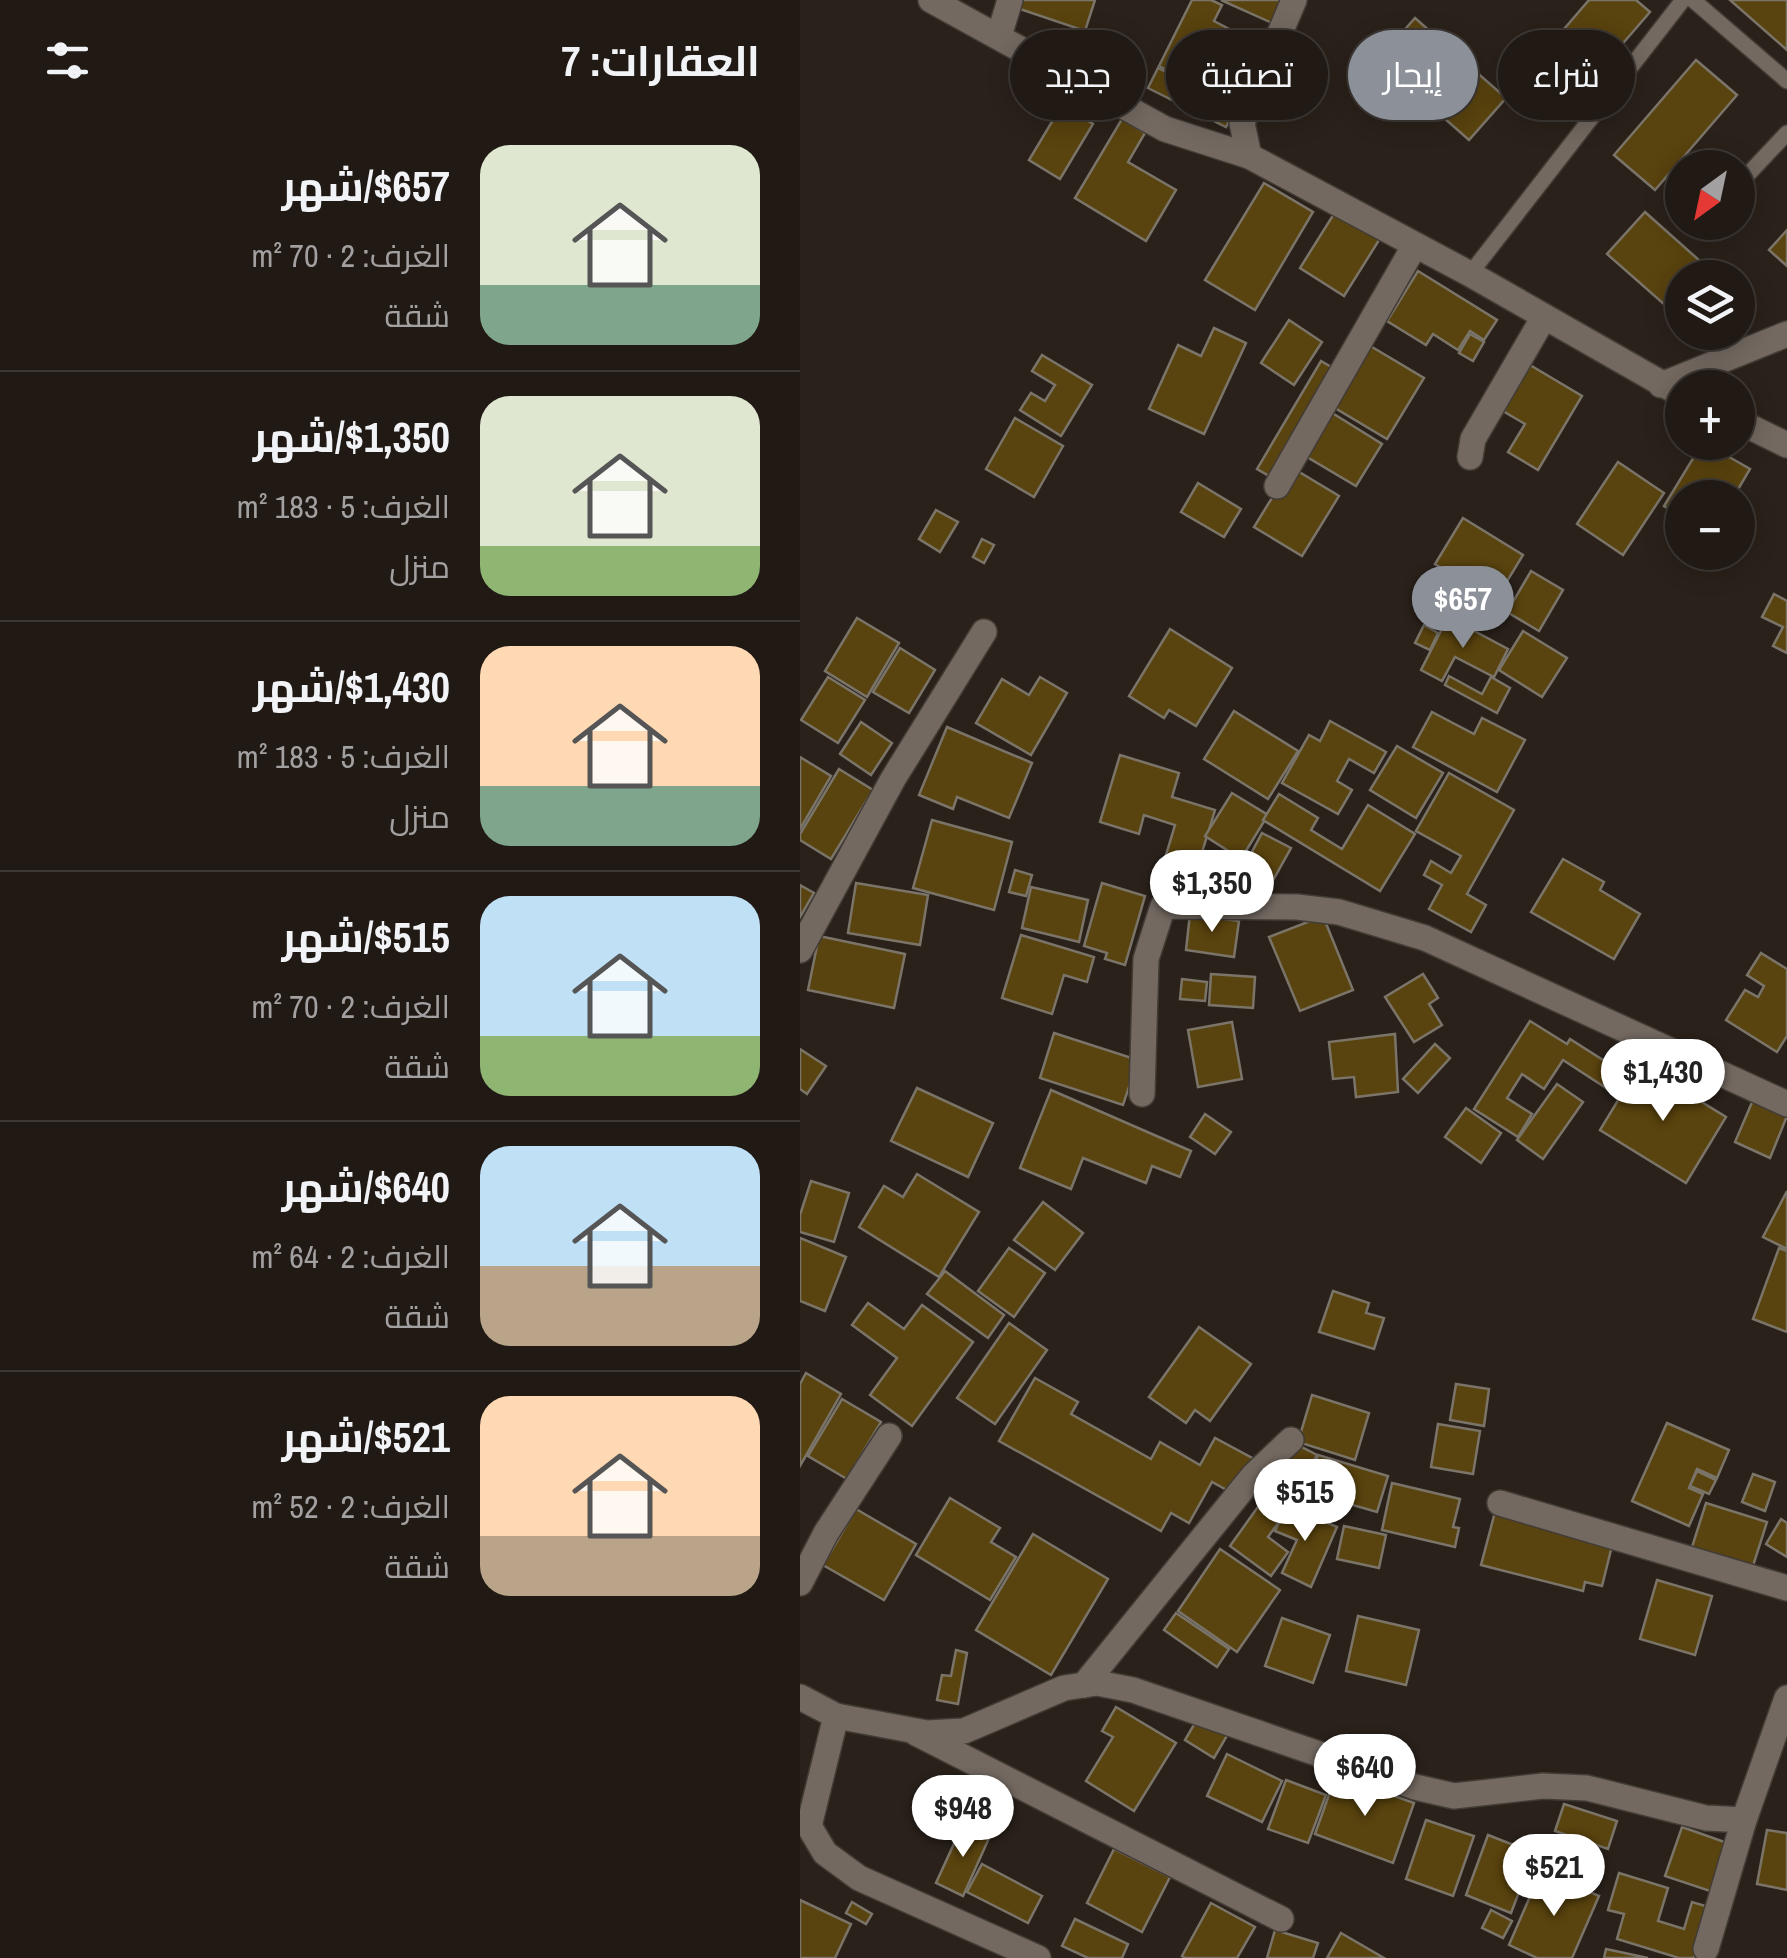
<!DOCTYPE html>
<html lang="ar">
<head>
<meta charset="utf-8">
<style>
  body { margin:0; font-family:"Archivo Narrow",Cairo,sans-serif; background:#28221d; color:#f1f3f6; direction:rtl; height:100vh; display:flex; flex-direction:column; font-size:38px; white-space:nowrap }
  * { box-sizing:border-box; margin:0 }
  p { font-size:32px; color:#a2a0a0 }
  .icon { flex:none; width:55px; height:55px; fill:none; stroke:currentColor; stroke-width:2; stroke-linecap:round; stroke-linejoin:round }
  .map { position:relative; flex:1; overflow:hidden; direction:ltr }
  .sheet { display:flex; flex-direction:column; background:#201914; width:800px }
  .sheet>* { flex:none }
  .hud { position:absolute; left:30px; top:30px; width:805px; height:90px; direction:rtl; display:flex; gap:20px }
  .needle { width:65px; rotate:213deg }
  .buttons { position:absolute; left:865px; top:150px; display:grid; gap:20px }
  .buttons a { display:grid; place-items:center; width:90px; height:90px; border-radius:50%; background:#201914; box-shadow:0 5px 25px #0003,0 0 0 2px #3d3834; font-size:50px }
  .price { position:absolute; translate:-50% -85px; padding:0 22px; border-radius:35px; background:#fff; color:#222; font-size:32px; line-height:65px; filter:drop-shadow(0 2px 5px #0008) }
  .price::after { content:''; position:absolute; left:50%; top:60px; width:30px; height:22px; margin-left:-15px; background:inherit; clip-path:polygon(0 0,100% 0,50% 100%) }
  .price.current { background:#8c9099; color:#fff }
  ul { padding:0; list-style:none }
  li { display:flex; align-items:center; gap:30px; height:250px; padding:0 40px }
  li+li { border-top:2px solid #3d3834 }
  li span { display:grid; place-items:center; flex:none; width:280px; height:200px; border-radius:30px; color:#555 }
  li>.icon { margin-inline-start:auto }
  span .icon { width:120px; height:120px; fill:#fffc; stroke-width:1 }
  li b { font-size:42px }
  h2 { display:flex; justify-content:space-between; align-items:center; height:120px; padding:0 40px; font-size:42px }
  .tag { padding:0 35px; border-radius:45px; background:#201914; box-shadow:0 5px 25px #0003,0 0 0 2px #3d3834; font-size:35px; line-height:90px }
  .tag.current { background:#8c9099; color:#fff }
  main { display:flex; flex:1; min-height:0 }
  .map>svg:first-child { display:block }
  .building { fill:#59430e; stroke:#7a7469; stroke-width:2.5 }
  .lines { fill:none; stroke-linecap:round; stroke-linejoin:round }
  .service-casing { stroke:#423c36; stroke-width:18 }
  .minor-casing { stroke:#423c36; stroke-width:28 }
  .service { stroke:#736961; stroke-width:15 }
  .minor { stroke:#736961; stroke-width:25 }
</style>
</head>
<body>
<main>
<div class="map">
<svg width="987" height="1958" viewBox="0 0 987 1958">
  <rect width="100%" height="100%" fill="#2a211a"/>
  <g class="building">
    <polygon points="220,0 295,0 285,31 217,8"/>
    <polygon points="392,0 411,0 422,5 414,21 467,49 438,106 359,66"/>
    <polygon points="421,0 482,0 472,23"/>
    <polygon points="789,0 836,0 850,12 768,107 727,72"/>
    <polygon points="930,0 987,0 987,50"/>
    <polygon points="615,18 706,98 669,140 578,60"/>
    <polygon points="896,60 937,95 855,190 814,155"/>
    <polygon points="358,68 436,107 426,127 348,88"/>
    <polygon points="262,105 293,124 260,179 229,160"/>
    <polygon points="322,119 345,133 328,162 376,190 346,241 275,198"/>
    <polygon points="464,183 513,212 455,310 405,280"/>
    <polygon points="537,209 581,237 544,296 500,268"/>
    <polygon points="845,212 919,278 882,278 882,320 807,254"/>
    <polygon points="987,230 987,266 969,250"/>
    <polygon points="618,271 697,320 684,340 670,331 658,350 633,334 626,345 587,321"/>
    <polygon points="489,320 522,342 494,385 461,363"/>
    <polygon points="414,328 446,343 404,434 349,409 378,345 401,356"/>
    <polygon points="670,334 684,342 673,361 659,353"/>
    <polygon points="567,344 624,378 587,439 530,405"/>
    <polygon points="242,355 292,385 261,436 220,410 231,393 245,401 255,385 232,371"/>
    <polygon points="521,361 538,371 474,479 457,469"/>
    <polygon points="730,365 782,396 738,470 708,452 725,424 703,411"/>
    <polygon points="529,411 582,444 556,486 502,454"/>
    <polygon points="215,418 263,446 234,497 186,469"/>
    <polygon points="903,442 950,469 933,498 882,498 882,517 864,506"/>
    <polygon points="818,462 864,493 823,555 777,524"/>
    <polygon points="491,467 539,496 502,556 454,527"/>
    <polygon points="398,483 441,509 424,537 381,512"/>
    <polygon points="136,510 158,522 140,552 119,539"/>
    <polygon points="663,518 723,555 695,601 635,564"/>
    <polygon points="182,539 194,545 184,563 173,557"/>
    <polygon points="731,571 763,590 739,631 707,612"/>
    <polygon points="974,594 987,601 987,653 973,646 983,627 962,617"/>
    <polygon points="648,617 708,649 694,677 655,657 642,681 621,670"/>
    <polygon points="57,618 99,643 67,697 25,671"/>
    <polygon points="624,625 638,633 630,650 615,643"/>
    <polygon points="370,629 432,668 396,726 369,710 364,718 329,696"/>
    <polygon points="723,631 767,658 742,697 699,670"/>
    <polygon points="100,648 135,670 109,713 73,692"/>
    <polygon points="649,676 682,694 691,677 710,688 697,713 645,685"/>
    <polygon points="28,677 65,700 38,743 1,720"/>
    <polygon points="240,677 267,693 231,755 176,723 202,679 229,695"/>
    <polygon points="434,711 498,751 468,799 404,759"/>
    <polygon points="632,712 674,734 682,718 725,740 697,792 613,747"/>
    <polygon points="530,721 586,752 574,773 549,759 537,781 552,790 538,814 482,783 509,735 520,741"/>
    <polygon points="61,722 92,743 71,775 40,754"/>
    <polygon points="147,727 232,763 209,818 157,797 153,809 119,795"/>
    <polygon points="597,746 643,773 616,818 570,790"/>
    <polygon points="320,755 379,773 372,797 415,810 392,885 360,875 375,825 344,815 339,834 300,822"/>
    <polygon points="0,757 31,776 0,829"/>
    <polygon points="39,769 73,790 31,859 0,840 0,834"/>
    <polygon points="649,773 714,810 667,894 686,905 671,932 629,909 642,885 624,875 631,861 651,873 661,856 616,831"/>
    <polygon points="432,793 468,815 441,859 405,836"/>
    <polygon points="479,794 518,818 511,830 542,849 568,805 615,834 580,891 463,820"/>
    <polygon points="132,820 212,842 194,910 113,888"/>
    <polygon points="462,833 491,848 466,893 438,878"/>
    <polygon points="763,859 804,882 800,890 840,914 814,959 731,912"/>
    <polygon points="402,869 420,880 412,894 394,884"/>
    <polygon points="215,870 232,875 226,896 209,892"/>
    <polygon points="56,883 128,895 120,945 48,933"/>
    <polygon points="302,883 345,896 325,965 305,959 307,953 284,946"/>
    <polygon points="0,885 14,893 0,917"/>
    <polygon points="231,887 288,900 279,942 222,928"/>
    <polygon points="390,914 439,921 434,957 386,950"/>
    <polygon points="523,916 553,990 500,1011 469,937"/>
    <polygon points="221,935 294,957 287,982 264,975 252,1014 202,998"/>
    <polygon points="19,936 105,954 94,1008 8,990"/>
    <polygon points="961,953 987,969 987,1036 977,1052 926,1020 945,990 958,997 964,986 947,975"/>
    <polygon points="411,974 455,977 453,1008 409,1005"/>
    <polygon points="623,974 638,998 629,1004 642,1025 614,1042 585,997"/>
    <polygon points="382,979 407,982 405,1001 380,999"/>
    <polygon points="730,1021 767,1044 770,1039 817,1069 806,1088 763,1060 744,1089 722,1074 707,1098 732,1114 718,1137 674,1109"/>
    <polygon points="432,1022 442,1079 398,1087 388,1030"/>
    <polygon points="254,1033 338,1060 323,1105 240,1078"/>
    <polygon points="595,1034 598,1092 556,1097 554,1077 533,1079 529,1042"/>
    <polygon points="635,1044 650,1058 618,1093 603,1079"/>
    <polygon points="0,1049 26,1066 7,1094 0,1089"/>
    <polygon points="840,1064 926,1117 886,1183 800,1130"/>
    <polygon points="757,1084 783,1102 743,1159 717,1140"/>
    <polygon points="117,1088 193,1123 168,1177 91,1141"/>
    <polygon points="251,1090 391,1151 380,1177 352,1166 346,1183 283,1158 271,1189 220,1168"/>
    <polygon points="953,1100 987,1116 970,1158 935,1142"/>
    <polygon points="666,1108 701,1133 681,1163 645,1137"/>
    <polygon points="405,1114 431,1132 415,1154 390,1137"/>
    <polygon points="117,1174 179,1212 139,1277 59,1227 84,1186 103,1197"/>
    <polygon points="11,1181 49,1193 34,1242 0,1232 0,1215"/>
    <polygon points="987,1191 987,1249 963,1237"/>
    <polygon points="243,1202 283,1233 255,1270 214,1240"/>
    <polygon points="0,1238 46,1257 25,1311 0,1301"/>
    <polygon points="209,1248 245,1273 214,1317 178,1291"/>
    <polygon points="979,1248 987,1251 987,1332 953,1319"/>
    <polygon points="145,1271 204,1315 188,1338 127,1294"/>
    <polygon points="533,1291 569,1303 566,1313 584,1318 574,1349 519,1332"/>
    <polygon points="68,1303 104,1329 122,1305 173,1342 112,1426 70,1395 97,1358 52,1325"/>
    <polygon points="209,1323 247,1350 195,1424 157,1398"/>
    <polygon points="399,1327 451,1364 410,1421 395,1410 386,1423 349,1397"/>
    <polygon points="6,1373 41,1394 0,1466 0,1384"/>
    <polygon points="235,1378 278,1402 271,1414 351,1459 360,1442 400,1465 415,1438 456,1460 436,1495 412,1482 389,1523 371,1513 361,1531 199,1441"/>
    <polygon points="656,1384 689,1389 684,1426 650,1420"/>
    <polygon points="512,1395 569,1413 555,1460 498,1442"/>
    <polygon points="42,1399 81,1422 47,1479 8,1456"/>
    <polygon points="867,1423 929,1450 917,1478 897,1469 889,1488 903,1494 889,1526 832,1501"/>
    <polygon points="638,1424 680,1431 673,1474 631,1467"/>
    <polygon points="496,1444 517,1455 509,1469 488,1458"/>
    <polygon points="518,1455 588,1476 577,1512 535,1500 538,1491 510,1483"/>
    <polygon points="897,1471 916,1480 909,1494 890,1486"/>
    <polygon points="953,1474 975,1482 965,1511 942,1502"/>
    <polygon points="592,1483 660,1499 653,1527 659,1528 655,1547 582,1530"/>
    <polygon points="150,1498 200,1528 191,1542 216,1557 190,1600 116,1555"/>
    <polygon points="906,1503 967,1522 953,1566 892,1547"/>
    <polygon points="460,1504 481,1519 468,1537 488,1552 471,1576 430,1546"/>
    <polygon points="487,1505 537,1527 511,1587 482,1573 497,1540 475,1531"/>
    <polygon points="56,1509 116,1544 84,1600 23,1565"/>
    <polygon points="695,1512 813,1542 802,1586 785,1582 783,1591 681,1565"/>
    <polygon points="981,1519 987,1523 987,1557 966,1544"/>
    <polygon points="544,1526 586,1535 579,1568 537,1559"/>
    <polygon points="233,1534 308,1579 251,1675 176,1630"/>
    <polygon points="420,1549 480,1590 437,1652 378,1611"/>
    <polygon points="857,1580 912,1596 895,1655 840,1639"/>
    <polygon points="376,1613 429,1649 417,1667 364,1630"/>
    <polygon points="558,1616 619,1630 606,1685 546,1671"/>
    <polygon points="482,1618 530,1635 513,1683 465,1666"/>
    <polygon points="156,1650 167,1653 158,1704 137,1700 142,1675 151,1676"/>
    <polygon points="316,1707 376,1743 334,1811 286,1781 313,1737 302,1731"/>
    <polygon points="399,1716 428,1734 414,1758 385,1740"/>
    <polygon points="427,1754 482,1781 462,1822 407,1796"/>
    <polygon points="536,1775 614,1803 593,1863 515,1834"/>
    <polygon points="486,1780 526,1795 508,1843 468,1829"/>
    <polygon points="764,1804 817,1821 808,1849 755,1831"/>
    <polygon points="626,1820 674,1836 653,1896 606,1879"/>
    <polygon points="163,1824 190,1836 163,1896 136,1883"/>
    <polygon points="882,1827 933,1845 916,1893 865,1876"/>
    <polygon points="967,1830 987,1833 987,1890 957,1884"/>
    <polygon points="688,1835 734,1853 711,1913 666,1895"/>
    <polygon points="314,1849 370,1877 342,1932 287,1903"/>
    <polygon points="182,1864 242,1896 228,1923 167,1892"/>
    <polygon points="741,1871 799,1896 772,1958 737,1958 709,1945"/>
    <polygon points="819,1873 868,1888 858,1921 884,1929 892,1902 909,1907 894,1958 879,1958 817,1939 824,1914 808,1910"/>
    <polygon points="0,1900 51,1924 35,1958 0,1958"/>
    <polygon points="52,1902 72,1914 66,1924 46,1913"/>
    <polygon points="411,1903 455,1927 437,1958 385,1958 382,1956"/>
    <polygon points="691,1910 712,1921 703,1938 682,1928"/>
    <polygon points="275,1919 328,1944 322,1958 288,1958 262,1946"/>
    <polygon points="475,1930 518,1943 513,1958 467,1958"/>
    <polygon points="541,1933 584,1958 527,1958"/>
    <polygon points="806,1949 848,1958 804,1958"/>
  </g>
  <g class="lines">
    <g class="service-casing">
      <g id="service">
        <polyline points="893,0 987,81"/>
        <polyline points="938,185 987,133"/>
        <polyline points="670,274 883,0"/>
      </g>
    </g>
    <g class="minor-casing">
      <g id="minor">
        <polyline points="131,0 365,129 449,156"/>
        <polyline points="494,0 442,123 449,156 670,274 882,395"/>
        <polyline points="199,36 210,0"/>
        <polyline points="861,385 987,334"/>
        <polyline points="938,421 987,445"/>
        <polyline points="670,457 673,439 744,317"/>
        <polyline points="477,486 615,245"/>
        <polyline points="0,950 93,779 184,632"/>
        <polyline points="342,1094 346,959 363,906 497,907 539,912 625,938 987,1104"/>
        <polyline points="700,1503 987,1588"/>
        <polyline points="0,1583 26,1533 89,1436"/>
        <polyline points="284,1685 453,1476 491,1440"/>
        <polyline points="0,1697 36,1716 9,1826 25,1853 59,1878 238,1958"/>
        <polyline points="36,1716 127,1733 164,1731 264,1688 297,1683 333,1690 615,1787 654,1796 743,1786 787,1788 906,1818 944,1820 987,1698"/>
        <polyline points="116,1733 481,1919"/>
        <polyline points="906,1949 944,1820"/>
      </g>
    </g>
    <use href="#service" class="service"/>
    <use href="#minor" class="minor"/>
  </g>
</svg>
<div class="buttons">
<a><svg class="needle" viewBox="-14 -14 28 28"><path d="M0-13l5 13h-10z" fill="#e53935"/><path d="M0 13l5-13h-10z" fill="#a2a0a0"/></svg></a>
<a><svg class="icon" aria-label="layers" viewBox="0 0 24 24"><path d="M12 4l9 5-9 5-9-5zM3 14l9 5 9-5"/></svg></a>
<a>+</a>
<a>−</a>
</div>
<b class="price current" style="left:663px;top:651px">$657</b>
<b class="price" style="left:412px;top:935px">$1,350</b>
<b class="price" style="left:863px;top:1124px">$1,430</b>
<b class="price" style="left:505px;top:1544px">$515</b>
<b class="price" style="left:565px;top:1819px">$640</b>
<b class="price" style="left:163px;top:1860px">$948</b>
<b class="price" style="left:754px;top:1919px">$521</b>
<div class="hud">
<a class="tag">شراء</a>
<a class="tag current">إيجار</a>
<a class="tag">تصفية</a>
<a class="tag">جديد</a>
</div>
</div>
<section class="sheet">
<h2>العقارات: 7<svg class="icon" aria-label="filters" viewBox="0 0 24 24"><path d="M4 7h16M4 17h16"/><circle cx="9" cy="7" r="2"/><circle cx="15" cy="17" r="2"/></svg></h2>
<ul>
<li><span style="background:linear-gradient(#dfe7d0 70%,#7fa58c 0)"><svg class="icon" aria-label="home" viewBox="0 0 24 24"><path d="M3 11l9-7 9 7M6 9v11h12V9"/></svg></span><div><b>$657/شهر</b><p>الغرف: 2 · 70 m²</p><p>شقة</p></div></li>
<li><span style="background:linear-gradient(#dfe7d0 75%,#8fb573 0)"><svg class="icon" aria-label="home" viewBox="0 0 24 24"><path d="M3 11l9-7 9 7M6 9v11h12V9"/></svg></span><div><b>$1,350/شهر</b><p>الغرف: 5 · 183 m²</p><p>منزل</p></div></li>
<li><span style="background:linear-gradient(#ffd9b3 70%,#7fa58c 0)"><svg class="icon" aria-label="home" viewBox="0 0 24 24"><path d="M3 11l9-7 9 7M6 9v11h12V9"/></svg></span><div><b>$1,430/شهر</b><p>الغرف: 5 · 183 m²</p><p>منزل</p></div></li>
<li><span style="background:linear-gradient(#bfe0f5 70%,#8fb573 0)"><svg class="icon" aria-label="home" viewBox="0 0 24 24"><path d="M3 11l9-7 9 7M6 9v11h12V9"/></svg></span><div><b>$515/شهر</b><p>الغرف: 2 · 70 m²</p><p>شقة</p></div></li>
<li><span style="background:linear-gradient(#bfe0f5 60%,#b9a48a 0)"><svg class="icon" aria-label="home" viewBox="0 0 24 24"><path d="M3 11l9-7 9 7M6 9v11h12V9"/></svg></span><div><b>$640/شهر</b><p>الغرف: 2 · 64 m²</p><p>شقة</p></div></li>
<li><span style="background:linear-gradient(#ffd9b3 70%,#b9a48a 0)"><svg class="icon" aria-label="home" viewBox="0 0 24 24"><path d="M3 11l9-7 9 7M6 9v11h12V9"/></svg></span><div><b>$521/شهر</b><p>الغرف: 2 · 52 m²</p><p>شقة</p></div></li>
</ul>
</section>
</main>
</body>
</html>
